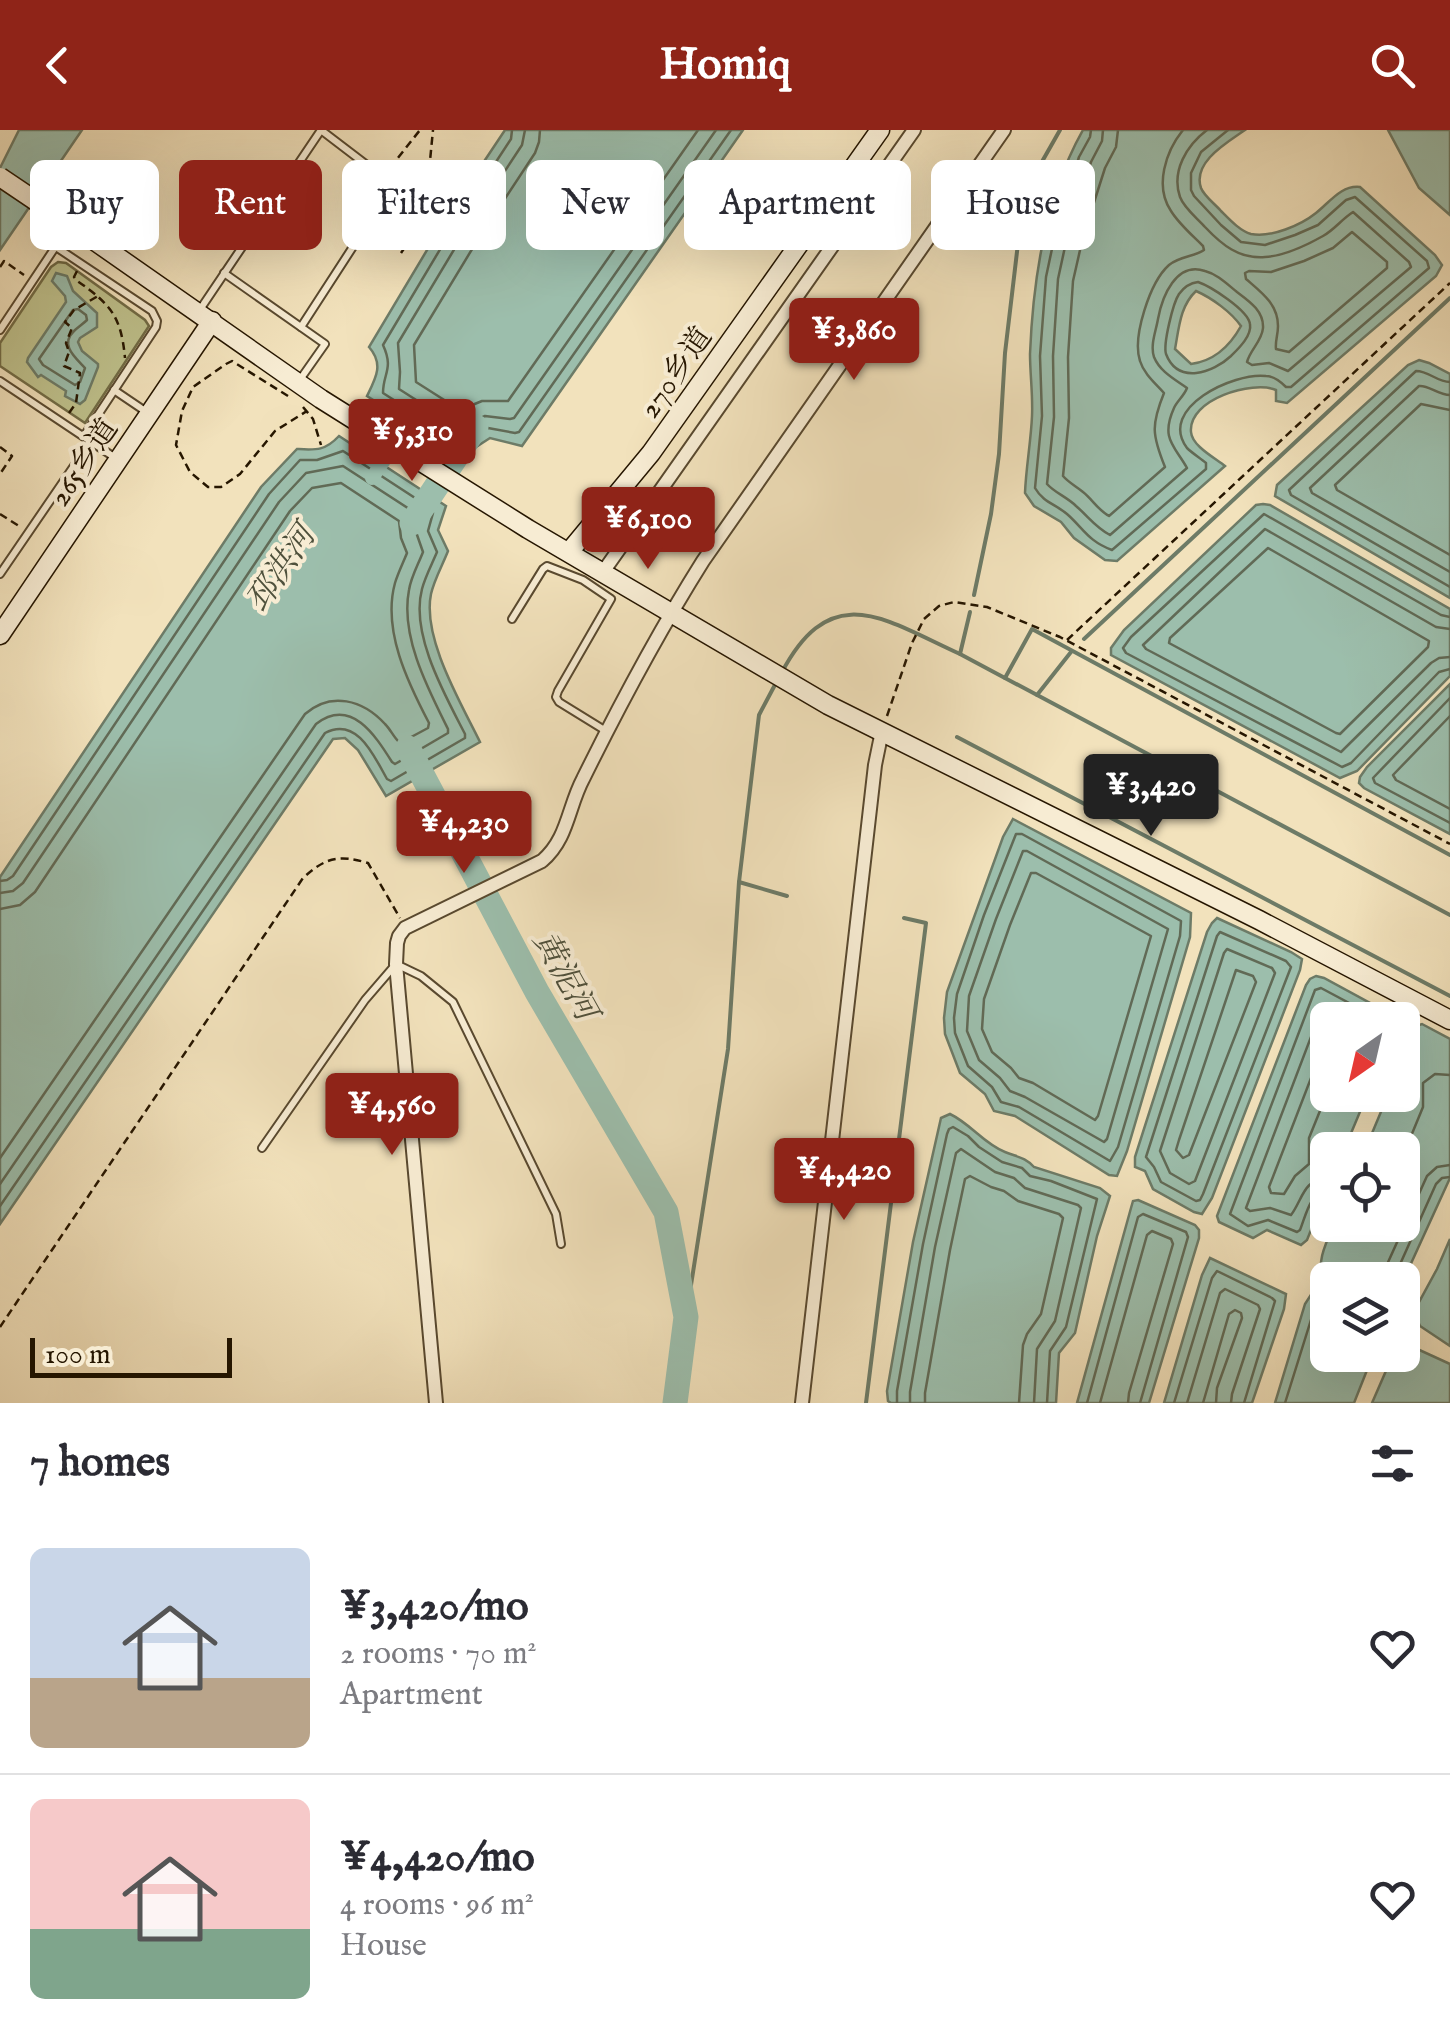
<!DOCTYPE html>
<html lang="en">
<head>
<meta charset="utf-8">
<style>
  body { margin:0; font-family:"IM FELL English","Noto Serif SC",serif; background:#f7f7f7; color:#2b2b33; height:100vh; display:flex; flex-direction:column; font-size:38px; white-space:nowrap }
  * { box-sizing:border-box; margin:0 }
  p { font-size:32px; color:#7c7c81 }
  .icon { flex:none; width:55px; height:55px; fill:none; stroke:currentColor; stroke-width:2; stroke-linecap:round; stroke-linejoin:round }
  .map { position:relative; height:1273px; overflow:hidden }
  .panel { display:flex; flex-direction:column; background:#fff; flex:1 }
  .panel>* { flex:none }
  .banner { position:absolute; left:30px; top:30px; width:1390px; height:90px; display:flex; gap:20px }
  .needle { width:65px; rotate:214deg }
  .fabs { position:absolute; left:1310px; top:872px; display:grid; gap:20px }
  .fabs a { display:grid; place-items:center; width:110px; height:110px; border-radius:15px; background:#fff; box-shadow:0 10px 40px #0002; font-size:50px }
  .scale { position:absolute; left:30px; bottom:25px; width:202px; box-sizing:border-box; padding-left:10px; border:5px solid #261600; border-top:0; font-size:28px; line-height:35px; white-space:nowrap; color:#261600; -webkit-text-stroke:8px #f7ecd3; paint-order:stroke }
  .price { position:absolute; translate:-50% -85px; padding:0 22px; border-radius:10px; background:#8f2418; color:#fff; font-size:32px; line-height:65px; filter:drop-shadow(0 2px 5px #0008) }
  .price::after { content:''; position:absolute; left:50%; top:60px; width:30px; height:22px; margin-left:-15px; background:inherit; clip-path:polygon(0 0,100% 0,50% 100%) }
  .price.current { background:#222; color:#fff }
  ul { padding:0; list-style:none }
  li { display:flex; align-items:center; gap:30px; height:250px; padding:0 30px }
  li+li { border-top:2px solid #e1e1e2 }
  li span { display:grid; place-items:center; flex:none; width:280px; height:200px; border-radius:15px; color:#555 }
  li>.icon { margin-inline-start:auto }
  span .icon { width:120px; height:120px; fill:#fffc; stroke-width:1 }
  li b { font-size:42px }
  h2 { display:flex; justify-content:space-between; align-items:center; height:120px; padding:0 30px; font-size:42px }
  .chip { padding:0 35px; border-radius:15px; background:#fff; box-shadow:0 10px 40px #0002; font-size:35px; line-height:90px }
  .chip.current { background:#8f2418; color:#fff }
  header { display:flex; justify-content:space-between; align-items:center; height:130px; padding:0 30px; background:#8f2418; color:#fff; font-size:45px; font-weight:700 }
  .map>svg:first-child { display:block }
  .green { fill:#bfc28d; stroke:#726c46; stroke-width:2.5 }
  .water { fill:#9cbeac; stroke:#6d7b67; stroke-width:2.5; fill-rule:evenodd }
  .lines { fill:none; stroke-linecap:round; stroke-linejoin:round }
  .shore { stroke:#616a56; stroke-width:2.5 }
  .stream { stroke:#6d7b67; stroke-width:4 }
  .canal { stroke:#9cbeac; stroke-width:14 }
  .river { stroke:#9cbeac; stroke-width:25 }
  .lane-casing { stroke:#59492f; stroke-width:10 }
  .street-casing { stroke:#59492f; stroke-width:16 }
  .secondary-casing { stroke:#261600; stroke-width:21 }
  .path { stroke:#261600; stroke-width:2.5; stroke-dasharray:8 5; stroke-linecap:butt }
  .lane { stroke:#f7ecd3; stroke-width:6 }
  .street { stroke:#f7ecd3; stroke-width:12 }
  .secondary { stroke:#f7ecd3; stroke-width:18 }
  .secondary-bridge-casing { stroke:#261600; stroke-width:21; stroke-linecap:butt }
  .secondary-bridge { stroke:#f7ecd3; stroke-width:18 }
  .labels { text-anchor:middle; stroke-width:8; stroke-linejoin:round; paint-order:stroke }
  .street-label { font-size:30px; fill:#261600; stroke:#f7ecd3 }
  .water-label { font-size:32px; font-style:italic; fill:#4f513c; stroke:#f7ecd3 }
</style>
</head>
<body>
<header><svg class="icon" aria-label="back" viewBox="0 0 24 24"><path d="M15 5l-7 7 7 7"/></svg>Homiq<svg class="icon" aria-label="search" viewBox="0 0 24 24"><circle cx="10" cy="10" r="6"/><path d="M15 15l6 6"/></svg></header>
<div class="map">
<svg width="1450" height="1273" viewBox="0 0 1450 1273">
  <rect width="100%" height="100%" fill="#f2e2bc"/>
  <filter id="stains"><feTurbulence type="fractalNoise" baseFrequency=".002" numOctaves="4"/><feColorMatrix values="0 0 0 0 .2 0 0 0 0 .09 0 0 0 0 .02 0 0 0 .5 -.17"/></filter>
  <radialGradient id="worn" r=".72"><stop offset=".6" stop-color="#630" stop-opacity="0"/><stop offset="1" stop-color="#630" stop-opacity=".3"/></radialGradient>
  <polygon class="green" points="58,132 66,133 145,190 149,196 85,293 0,236 0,213 51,137"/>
  <g class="water">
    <polygon points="19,0 82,0 0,120 0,38"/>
    <path d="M505,0H743L522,316L490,308L473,319L466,329L367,266C376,248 384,234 369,217L445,90Z"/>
    <path d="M1083,0H1245C1228,12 1192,32 1201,58C1204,66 1215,74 1221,81C1229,89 1240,101 1251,104C1271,108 1301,95 1316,83C1330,72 1341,55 1360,57L1435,125L1442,135L1436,146L1287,273L1276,271V260C1253,250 1188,269 1191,302C1192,316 1215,328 1225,336L1117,431L1105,430L1074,408L1061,392L1034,376L1025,363C1026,337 1031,311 1032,286C1033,265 1030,244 1030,224C1033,148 1045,67 1083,0ZM1196,161C1212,168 1231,182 1241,196C1230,216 1214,231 1191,234L1175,219C1179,198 1180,176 1196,161Z"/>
    <polygon points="1388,0 1450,0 1450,85 1419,58"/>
    <polygon points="56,143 67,146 73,161 97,183 97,197 80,208 78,212 82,221 98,234 98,237 85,270 80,274 65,266 66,261 41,245 38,247 27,232 28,228 66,172 65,166 52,151"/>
    <polygon points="1419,230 1429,233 1450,244 1450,468 1275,366 1277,355 1408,235"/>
    <path d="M339,306L446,376L438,400L448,421C443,434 434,450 431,464C422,508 461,573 480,612L386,666L358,620L345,608L333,609L0,1094V747L261,357L297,319C316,320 325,321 339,306Z"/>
    <polygon points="1263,374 1270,375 1450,479 1450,546 1357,641 1340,648 1111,525 1111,518 1124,500 1256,375"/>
    <polygon points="1450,554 1450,704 1364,658 1359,653 1360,647 1367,637"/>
    <polygon points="1013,689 1191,783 1190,807 1127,1021 1117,1046 1109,1045 1015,986 994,981 985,964 960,943 945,904 944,888 947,862 1003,707"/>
    <polygon points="1217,788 1291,822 1302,829 1300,840 1212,1068 1202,1084 1194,1082 1153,1059 1145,1041 1135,1037 1135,1027 1207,802 1212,793"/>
    <polygon points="1316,846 1324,848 1392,885 1394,890 1328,890 1328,965 1367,965 1344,1020 1328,1020 1327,1060 1307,1110 1301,1115 1267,1100 1253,1108 1219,1092 1217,1086 1306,855 1310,849"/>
    <path d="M1422,894L1450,909V1048L1403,1151L1328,1150L1327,1153C1313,1139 1326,1112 1334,1095H1402V1020H1365L1388,965H1402L1403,929L1416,896Z"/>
    <path d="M950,984C971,994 984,1014 1005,1022C1017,1027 1025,1027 1034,1037L1100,1058L1110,1066L1097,1106L1075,1203L1059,1223L1056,1273H891L888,1271L887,1261L913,1112L941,988Z"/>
    <polygon points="1138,1070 1195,1095 1199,1100 1199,1108 1149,1273 1077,1273 1131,1078 1133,1071"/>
    <polygon points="1450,1109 1450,1216 1420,1196 1415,1185 1418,1174 1437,1139"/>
    <polygon points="1210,1128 1286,1164 1284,1179 1252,1273 1164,1273 1202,1145"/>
    <polygon points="1317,1162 1327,1167 1328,1225 1373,1225 1354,1273 1275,1273 1305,1174 1312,1163"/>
    <polygon points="1404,1216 1413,1217 1450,1234 1450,1273 1372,1273 1389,1234 1396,1225 1402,1225"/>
  </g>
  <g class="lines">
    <g class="shore">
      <path d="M512,0L511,9L454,96L383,215C394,239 383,243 383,263L461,313L488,298L515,303L519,302L731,0"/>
      <polyline points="525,0 522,15 464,103 398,213 400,242 399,259 460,298 485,286 510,289 514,288 716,0"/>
      <polyline points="540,0 539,12 535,23 477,111 414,215 416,252 460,280 482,271 508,271 698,0"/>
      <path d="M1091,0L1090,7L1079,27L1056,100L1046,147L1040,226L1042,286L1035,358C1043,372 1055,374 1067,384C1084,399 1088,411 1112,420L1206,339V333C1200,328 1192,323 1187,318C1157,278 1234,242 1266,246C1274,246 1281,252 1286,257H1291L1429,138L1427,131L1355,67L1346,70L1318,95L1295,105L1265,115L1241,112L1221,95L1194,66L1191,60V43L1201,22L1228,0"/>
      <path d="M1103,0L1102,11L1091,32L1068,103L1058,149L1053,226L1054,287L1047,354C1055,363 1067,367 1076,376C1089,387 1094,396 1110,405L1187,338C1175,316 1160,309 1174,278C1177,271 1184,266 1187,258C1176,250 1160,242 1154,227C1150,215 1156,201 1158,189C1162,167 1176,131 1205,141C1217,144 1227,154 1237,162C1249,171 1264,181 1263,198C1262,211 1250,220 1247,232L1252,235L1269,233L1288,241L1411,137L1409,132L1353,82C1342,89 1334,100 1323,106C1307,115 1283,126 1265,127C1239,129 1222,115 1205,97C1197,88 1184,78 1180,67C1171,41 1187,15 1207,0"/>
      <path d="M1118,0L1116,17L1105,38L1083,107L1073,151L1068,227L1069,288L1063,346C1069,353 1076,356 1083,362C1093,370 1098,380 1109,386L1165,337C1152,305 1151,295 1164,263C1155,253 1144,244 1140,231C1132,207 1150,152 1169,135C1180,126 1194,127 1204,120L1203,116C1192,105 1179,94 1171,81C1154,56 1166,21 1183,0"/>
      <path d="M1352,102L1387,132V138L1289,222L1276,219C1275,211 1278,205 1278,196C1278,174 1261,162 1246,149L1245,143L1249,141L1271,142L1304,131L1333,118Z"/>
      <path d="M1198,152C1210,156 1248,180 1250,194C1252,206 1238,219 1231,226C1213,243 1178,255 1166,224C1163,214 1173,173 1179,164C1184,157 1190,153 1198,152Z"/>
      <path d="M78,179L86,185L87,190C83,194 78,197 74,201C59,215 76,228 85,238L80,252L75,255L43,235L39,229L73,180Z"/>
      <path d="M1450,252C1437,252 1429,241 1416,241L1289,360L1291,365L1450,457"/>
      <path d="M1450,265C1438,265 1429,255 1419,256L1310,358L1312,363L1450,442"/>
      <polyline points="1450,280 1421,274 1335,355 1337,360 1450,425"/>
      <polygon points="1268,418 1429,511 1428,517 1340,604 1336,603 1169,513 1170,508"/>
      <polyline points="1450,487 1441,485 1264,384 1131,507 1123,518 1126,523 1342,637 1351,633 1439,542 1450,539"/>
      <polyline points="1450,499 1436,497 1265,399 1143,515 1146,519 1341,622 1431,533 1439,528 1450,527"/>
      <polyline points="1450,568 1373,648 1375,653 1450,693"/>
      <polyline points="1450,586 1393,645 1396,650 1450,679"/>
      <polygon points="1016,704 1022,704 1181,791 1180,806 1118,1017 1110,1031 1019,977 1001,972 992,957 968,936 955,903 954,888 957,864 984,785"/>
      <polygon points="1023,721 1027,721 1168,799 1107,1009 1104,1012 1025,967 1010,961 1000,948 979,930 967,901 969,866 996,789"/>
      <polygon points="1031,743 1036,743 1151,806 1098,986 1095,990 1033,953 1019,948 1011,938 992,922 982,899 984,869 1010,795"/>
      <path d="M0,751L7,750L13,746L269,364L300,330H317L343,321L432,379L433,383L428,401L437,422C432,434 425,447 422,459C410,504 445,565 465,604V608L391,651L387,649C374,626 357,586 325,603L0,1076"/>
      <path d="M0,763L13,761L23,753L279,372L306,343L343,336L417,384L416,402L423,422C418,435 411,447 409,460C400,506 428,559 448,599V603L395,634L392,632C375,605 351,567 316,594L0,1054"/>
      <path d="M0,779L20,775L35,762L290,381L312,358L341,353L399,391L401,408L407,423C403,433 398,443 395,453C382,500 408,553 429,593L428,598L400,613C394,608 391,600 385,594C363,570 331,561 305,584L0,1028"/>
      <polygon points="1220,802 1286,831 1291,837 1203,1064 1200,1070 1196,1071 1161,1052 1154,1037 1146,1027 1217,806"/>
      <polygon points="1227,819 1272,838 1275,843 1195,1051 1189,1054 1170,1043 1160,1021 1224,823"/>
      <polygon points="1236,840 1253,846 1256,852 1189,1025 1183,1028 1176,1020 1179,1010"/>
      <polyline points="1328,904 1269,1057 1271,1063 1284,1064 1295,1046 1309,1034 1309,1008 1328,961"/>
      <polyline points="1402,1028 1423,977 1423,953 1435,944 1450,945"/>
      <path d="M1328,1048C1303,1049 1303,1069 1291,1085L1270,1078L1250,1081L1246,1078L1322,878L1328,876L1354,890"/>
      <path d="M1328,1060C1310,1062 1306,1085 1300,1100L1297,1102L1268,1090L1248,1096L1230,1084L1315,860L1321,858L1381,890"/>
      <polyline points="1380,1150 1427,1046 1437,1037 1450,1035"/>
      <polyline points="1393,1150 1436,1054 1442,1048 1450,1047"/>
      <polyline points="897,1273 897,1261 923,1114 947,1004 949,999 953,997 968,1006 979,1017 1002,1032 1022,1038 1030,1046 1051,1051 1097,1069 1066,1197 1050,1221 1047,1273"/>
      <polyline points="910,1273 910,1262 935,1117 956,1023 961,1019 995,1042 1014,1048 1025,1058 1078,1075 1081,1078 1055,1191 1037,1219 1034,1273"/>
      <polyline points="925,1273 925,1263 950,1120 965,1049 970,1046 991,1057 1004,1061 1018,1071 1059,1084 1063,1088 1041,1184 1027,1204 1023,1215 1019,1273"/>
      <polyline points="1087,1273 1138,1087 1143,1084 1186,1102 1188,1107 1140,1273"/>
      <polyline points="1100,1273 1147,1105 1152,1101 1171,1109 1173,1114 1129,1263 1128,1273"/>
      <polyline points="1174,1273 1212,1148 1217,1141 1272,1168 1275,1171 1244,1273"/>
      <polyline points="1187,1273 1220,1163 1225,1159 1258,1175 1260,1179 1232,1264 1231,1273"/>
      <polyline points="1203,1273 1229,1184 1235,1180 1241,1183 1242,1188 1217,1258 1216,1273"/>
      <polyline points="1285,1273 1315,1177 1318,1174 1328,1175"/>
    </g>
    <g class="stream">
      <polyline points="974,465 991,384 999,324 1005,223 1019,105 1031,51 1060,0"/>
      <polyline points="1084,509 1450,168"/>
      <polyline points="960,524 970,482"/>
      <path d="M782,542C832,448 885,490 960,524L1450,785"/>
      <polyline points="1005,548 1032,499 1450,725"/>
      <polyline points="1037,565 1071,522"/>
      <polyline points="957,607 1450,866"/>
      <polyline points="739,752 787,766"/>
      <polyline points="686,1187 728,919 739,752 759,585 777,551"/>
      <polyline points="866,1273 926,793 904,788"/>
    </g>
    <polyline class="canal" points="372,348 419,278"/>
    <g class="river">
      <polyline points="412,393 476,297"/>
      <polyline points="408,618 537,862 666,1082 686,1187 675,1273"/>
    </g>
    <g class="lane-casing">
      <g id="lane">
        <polyline points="56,117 152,181 157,191 156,197 84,306"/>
        <polyline points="224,143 325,214 299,251"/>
        <polyline points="199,181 321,0 393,55 301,197"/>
        <polyline points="0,200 88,68"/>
        <polyline points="0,251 117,329"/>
        <polyline points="114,260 148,283"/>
        <polyline points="0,444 91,311"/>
        <polyline points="512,489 543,439 547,436 583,450 611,469 558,561 556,567 559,572 606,601"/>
        <polyline points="262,1018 365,870 396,834 421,846 453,872 556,1084 561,1114"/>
      </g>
    </g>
    <g class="street-casing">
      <g id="street">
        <polyline points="616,364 644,383"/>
        <polyline points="603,442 914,0"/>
        <path d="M436,1273L396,834L397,813L399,806L405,798L542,731C568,709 568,677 583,649C620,574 659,501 703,431L1004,0"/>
        <polyline points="802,1273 875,635 882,601"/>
      </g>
    </g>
    <g class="secondary-casing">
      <g id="secondary">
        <polyline points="92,109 321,269 528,399 828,575 1259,790 1450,890"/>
        <polyline points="569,422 651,323 880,0"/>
        <polyline points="0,505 212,191"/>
      </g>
    </g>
    <g class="path">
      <polyline points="390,38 420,0"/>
      <polyline points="401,123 412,107 407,92 429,41 433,0"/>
      <polyline points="0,137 4,131 24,145"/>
      <path d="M77,141L74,147L76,150C110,174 121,185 125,228"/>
      <polyline points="288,266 232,231 226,234 193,257 182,281 176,315 190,342 208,357 221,357 240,344 275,301 307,281"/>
      <polyline points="303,277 313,289 321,315"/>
      <polyline points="69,283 76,273 80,243 64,236 69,222 66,213 72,198 65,192 74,180 98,166"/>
      <polyline points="0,317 12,326 0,344"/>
      <polyline points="0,384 19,396"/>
      <polyline points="1067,510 1450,153"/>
      <polyline points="887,586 912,513 924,489 939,476 954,472 987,477 1060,507 1450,714"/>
      <path d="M0,1197L303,748C325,728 338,724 368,733L400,788"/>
    </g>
    <use href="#lane" class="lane"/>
    <use href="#street" class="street"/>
    <use href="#secondary" class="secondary"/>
    <g class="secondary-bridge-casing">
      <polyline id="secondary-bridge" points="0,47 92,109"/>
    </g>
    <use href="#secondary-bridge" class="secondary-bridge"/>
  </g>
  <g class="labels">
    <g class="street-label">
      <text transform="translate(675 242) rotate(-55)" y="10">270乡道</text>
      <text transform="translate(83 332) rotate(-56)" y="10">265乡道</text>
    </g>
    <g class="water-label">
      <text transform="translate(280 438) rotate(-56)" y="11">邳洪河</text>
      <text transform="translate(566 845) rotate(61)" y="11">黄泥河</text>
    </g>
  </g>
  <rect width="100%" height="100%" filter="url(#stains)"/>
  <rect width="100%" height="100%" fill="url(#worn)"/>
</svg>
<div class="fabs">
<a><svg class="needle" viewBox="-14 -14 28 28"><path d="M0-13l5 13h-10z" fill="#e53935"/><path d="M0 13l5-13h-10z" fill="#7c7c81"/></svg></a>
<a><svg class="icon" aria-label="locate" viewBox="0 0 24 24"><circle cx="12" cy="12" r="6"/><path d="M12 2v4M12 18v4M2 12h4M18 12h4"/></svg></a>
<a><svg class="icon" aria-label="layers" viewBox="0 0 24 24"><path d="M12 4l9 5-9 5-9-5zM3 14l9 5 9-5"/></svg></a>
</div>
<div class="scale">100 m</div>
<b class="price" style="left:854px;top:253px">¥3,860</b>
<b class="price" style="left:412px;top:354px">¥5,310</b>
<b class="price" style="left:648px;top:442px">¥6,100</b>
<b class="price current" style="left:1151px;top:709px">¥3,420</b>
<b class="price" style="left:464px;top:746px">¥4,230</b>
<b class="price" style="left:392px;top:1028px">¥4,560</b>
<b class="price" style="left:844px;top:1093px">¥4,420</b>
<div class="banner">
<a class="chip">Buy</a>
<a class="chip current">Rent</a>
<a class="chip">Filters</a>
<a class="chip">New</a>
<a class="chip">Apartment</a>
<a class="chip">House</a>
</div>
</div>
<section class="panel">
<h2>7 homes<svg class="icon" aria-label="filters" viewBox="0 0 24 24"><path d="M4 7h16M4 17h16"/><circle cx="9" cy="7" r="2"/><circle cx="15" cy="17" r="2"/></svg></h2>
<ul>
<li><span style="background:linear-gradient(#c9d6e8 65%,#b9a48a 0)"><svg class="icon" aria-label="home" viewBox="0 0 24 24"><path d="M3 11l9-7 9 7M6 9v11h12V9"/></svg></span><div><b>¥3,420/mo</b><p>2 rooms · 70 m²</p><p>Apartment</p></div><svg class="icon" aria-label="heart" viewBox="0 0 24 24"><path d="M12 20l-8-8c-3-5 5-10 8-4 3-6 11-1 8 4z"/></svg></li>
<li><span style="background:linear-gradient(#f6c9c9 65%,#7fa58c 0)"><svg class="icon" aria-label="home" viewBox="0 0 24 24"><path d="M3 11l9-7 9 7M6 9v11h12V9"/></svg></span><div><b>¥4,420/mo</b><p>4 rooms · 96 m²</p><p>House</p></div><svg class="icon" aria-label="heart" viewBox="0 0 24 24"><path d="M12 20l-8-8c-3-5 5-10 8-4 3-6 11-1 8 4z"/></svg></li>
</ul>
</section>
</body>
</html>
